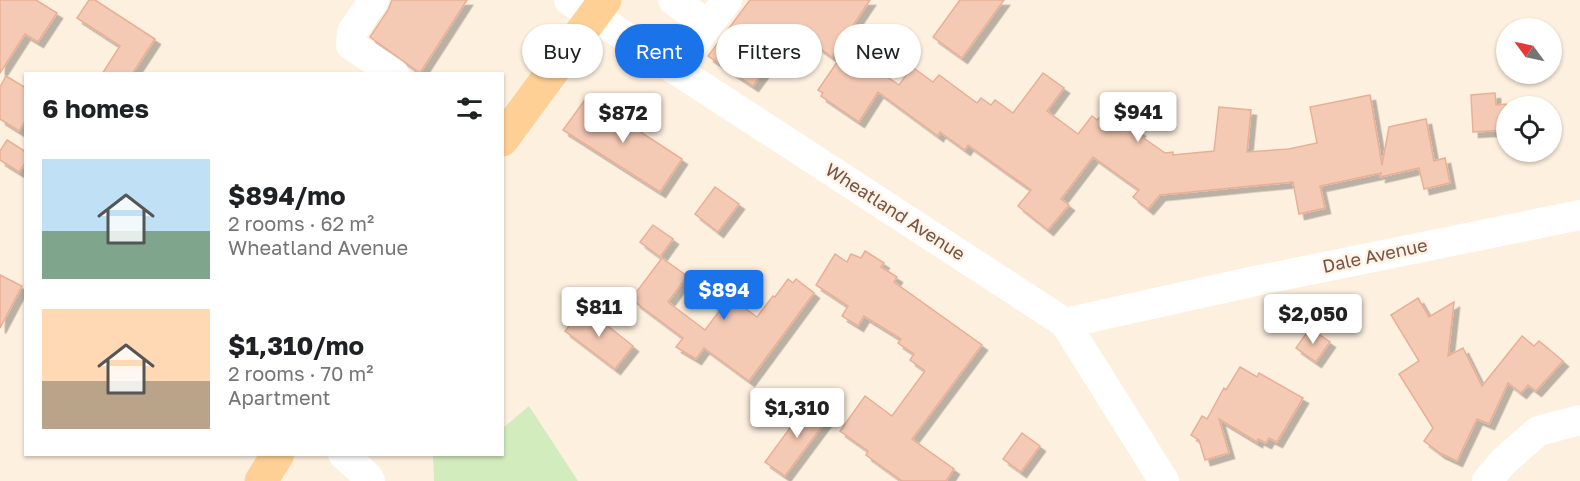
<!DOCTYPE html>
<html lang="en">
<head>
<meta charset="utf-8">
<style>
  body { margin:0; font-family:"Golos Text",sans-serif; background:#f6f6f6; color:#202124; height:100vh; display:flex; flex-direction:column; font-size:22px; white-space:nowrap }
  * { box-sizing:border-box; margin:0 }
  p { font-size:20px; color:#757577 }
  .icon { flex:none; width:33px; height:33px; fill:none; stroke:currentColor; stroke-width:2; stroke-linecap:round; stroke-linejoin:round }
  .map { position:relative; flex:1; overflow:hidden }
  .sheet { position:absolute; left:24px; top:72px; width:480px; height:384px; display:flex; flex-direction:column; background:#fff; border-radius:0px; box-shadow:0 2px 4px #0004 }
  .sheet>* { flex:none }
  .guide { position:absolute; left:522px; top:24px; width:570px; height:54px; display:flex; gap:12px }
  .needle { width:39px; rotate:303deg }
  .fabs { position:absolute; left:1496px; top:18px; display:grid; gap:12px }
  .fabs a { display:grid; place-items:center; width:66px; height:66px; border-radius:50%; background:#fff; box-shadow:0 2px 4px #0004; font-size:30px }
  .price { position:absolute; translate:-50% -51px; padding:0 14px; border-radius:6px; background:#fff; color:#222; font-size:20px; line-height:39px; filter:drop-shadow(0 2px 3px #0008) }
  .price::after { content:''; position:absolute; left:50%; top:36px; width:18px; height:14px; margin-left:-9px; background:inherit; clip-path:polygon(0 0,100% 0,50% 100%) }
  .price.active { background:#1a73e8; color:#fff }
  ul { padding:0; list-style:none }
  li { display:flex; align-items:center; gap:18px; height:150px; padding:0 18px }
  li span { display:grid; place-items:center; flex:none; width:168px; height:120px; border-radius:0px; color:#555 }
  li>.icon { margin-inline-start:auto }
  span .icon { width:72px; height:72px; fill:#fffc; stroke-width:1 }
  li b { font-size:26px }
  h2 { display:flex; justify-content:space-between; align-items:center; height:72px; padding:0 18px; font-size:26px }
  .chip { padding:0 21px; border-radius:27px; background:#fff; box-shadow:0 2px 4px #0004; font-size:21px; line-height:54px }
  .chip.active { background:#1a73e8; color:#fff }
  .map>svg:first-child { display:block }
  .green { fill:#d3ecbd }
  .building { fill:#f5cab5; stroke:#e9af94; stroke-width:1.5; filter:url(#shadow) }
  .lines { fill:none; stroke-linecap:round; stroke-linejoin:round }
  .minor { stroke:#fff; stroke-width:30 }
  .major { stroke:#ffd095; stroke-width:33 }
  .labels { text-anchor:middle; stroke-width:5; stroke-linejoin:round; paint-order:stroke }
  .street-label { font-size:18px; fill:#755345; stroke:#fff4e7 }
</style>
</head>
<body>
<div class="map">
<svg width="1580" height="481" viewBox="0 0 1580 481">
  <defs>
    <filter id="shadow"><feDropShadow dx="5.5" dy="5.5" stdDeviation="0" flood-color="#0004"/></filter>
  </defs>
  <rect width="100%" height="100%" fill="#fef0df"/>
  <polygon class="green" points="529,406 578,481 434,481 433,455 502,454 503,428"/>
  <g class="building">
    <polygon points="0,0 36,0 57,13 38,42 25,34 0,73"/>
    <polygon points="89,0 95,0 155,39 132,74 102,74 120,46 77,18"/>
    <polygon points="392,0 467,0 420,73 370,37 388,10"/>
    <polygon points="750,0 870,0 832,57 794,30 753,86 708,56"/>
    <polygon points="960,0 1004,0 962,58 933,37"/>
    <polygon points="846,49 899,85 912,67 933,82 939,75 977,103 981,98 991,105 995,100 1013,113 1043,73 1064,88 1047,111 1078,134 1092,116 1097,120 1100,117 1115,128 1122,118 1140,131 1138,134 1165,153 1173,152 1173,155 1214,151 1219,107 1251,110 1247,152 1289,149 1317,143 1310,107 1370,95 1382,165 1389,127 1426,119 1434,161 1445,158 1450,183 1424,189 1419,168 1380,177 1381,173 1320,186 1325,208 1299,214 1293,182 1160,195 1148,209 1133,197 1139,190 1093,157 1061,199 1069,205 1048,230 1018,206 1031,190 968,145 965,150 940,132 938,136 878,92 859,122 821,96 823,93 818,90"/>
    <polygon points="6,76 26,88 26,120 19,131 0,119 0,87"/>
    <polygon points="1495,93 1496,105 1506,104 1506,130 1473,132 1471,95"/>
    <polygon points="587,97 682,159 660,192 563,130"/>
    <polygon points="7,140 26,152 26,162 19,172 0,160 0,151"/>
    <polygon points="715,187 739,204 718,232 695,214"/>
    <polygon points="653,225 673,239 660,257 640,242"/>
    <polygon points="865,251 884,263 881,267 897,277 894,282 982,345 912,439 954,469 946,481 902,481 866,455 868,451 840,431 865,396 892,416 925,371 910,360 914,354 898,343 901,339 864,316 858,326 842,316 848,306 816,285 835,254 847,262 851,254 861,258"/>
    <polygon points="662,258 687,276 668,302 705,330 730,297 757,317 773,296 775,297 788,279 793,283 796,279 814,293 749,381 704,348 696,359 676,347 683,338 635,302 635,294"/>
    <polygon points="0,275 22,286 0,328"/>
    <polygon points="1418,298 1429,317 1454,302 1448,356 1463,348 1482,386 1522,336 1534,346 1539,341 1563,361 1536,391 1528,385 1521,393 1508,383 1489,424 1477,419 1457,461 1440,453 1424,441 1433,428 1399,374 1419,361 1391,315"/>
    <polygon points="584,307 633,346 615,369 565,331"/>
    <polygon points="1310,328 1330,342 1316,362 1296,348"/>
    <polygon points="1240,367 1257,377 1259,373 1303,398 1277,442 1269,438 1266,443 1258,439 1257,442 1219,419 1229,453 1205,460 1199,440 1191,435 1202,416 1207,419 1224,388 1226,390"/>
    <polygon points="809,402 829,417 785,476 765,462"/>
    <polygon points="1022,433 1040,446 1021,472 1003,459"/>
  </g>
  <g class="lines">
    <g class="minor">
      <polyline points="374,0 352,32 351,45 394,74"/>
      <polyline points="569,0 1065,323 1164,481"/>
      <polyline points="673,0 708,25"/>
      <polyline points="674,69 727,0"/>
      <polyline points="1065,323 1255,281 1580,215"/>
      <polyline points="343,454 368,477 370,481"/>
      <polyline points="1487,481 1503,462 1538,431 1580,420"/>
    </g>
    <g class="major">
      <polyline points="502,140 605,0"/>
      <polyline points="261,481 278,454"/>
    </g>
  </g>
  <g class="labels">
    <g class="street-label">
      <text transform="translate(895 212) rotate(33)" y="6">Wheatland Avenue</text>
      <text transform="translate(1375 256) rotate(-12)" y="6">Dale Avenue</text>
    </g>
  </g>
</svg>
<div class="fabs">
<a><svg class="needle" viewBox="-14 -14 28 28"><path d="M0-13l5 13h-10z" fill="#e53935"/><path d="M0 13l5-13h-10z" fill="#757577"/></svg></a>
<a><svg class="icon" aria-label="locate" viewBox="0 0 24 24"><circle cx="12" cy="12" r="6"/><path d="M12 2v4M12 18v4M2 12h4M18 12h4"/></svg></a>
</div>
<b class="price" style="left:1138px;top:143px">$941</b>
<b class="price" style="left:623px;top:144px">$872</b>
<b class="price active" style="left:724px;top:321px">$894</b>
<b class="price" style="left:599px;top:338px">$811</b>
<b class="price" style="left:1313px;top:345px">$2,050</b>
<b class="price" style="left:797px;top:439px">$1,310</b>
<div class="guide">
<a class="chip">Buy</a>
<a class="chip active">Rent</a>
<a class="chip">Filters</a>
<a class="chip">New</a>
</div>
<section class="sheet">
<h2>6 homes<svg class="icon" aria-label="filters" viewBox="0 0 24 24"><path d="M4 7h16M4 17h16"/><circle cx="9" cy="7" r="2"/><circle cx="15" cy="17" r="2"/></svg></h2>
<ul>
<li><span style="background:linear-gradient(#bfe0f5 60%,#7fa58c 0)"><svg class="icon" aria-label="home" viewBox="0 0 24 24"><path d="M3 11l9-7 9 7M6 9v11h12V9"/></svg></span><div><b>$894/mo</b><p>2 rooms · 62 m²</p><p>Wheatland Avenue</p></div></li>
<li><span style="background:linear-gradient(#ffd9b3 60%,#b9a48a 0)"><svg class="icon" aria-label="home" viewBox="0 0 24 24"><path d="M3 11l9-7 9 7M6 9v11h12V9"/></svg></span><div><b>$1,310/mo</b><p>2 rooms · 70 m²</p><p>Apartment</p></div></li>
</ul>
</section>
</div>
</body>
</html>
